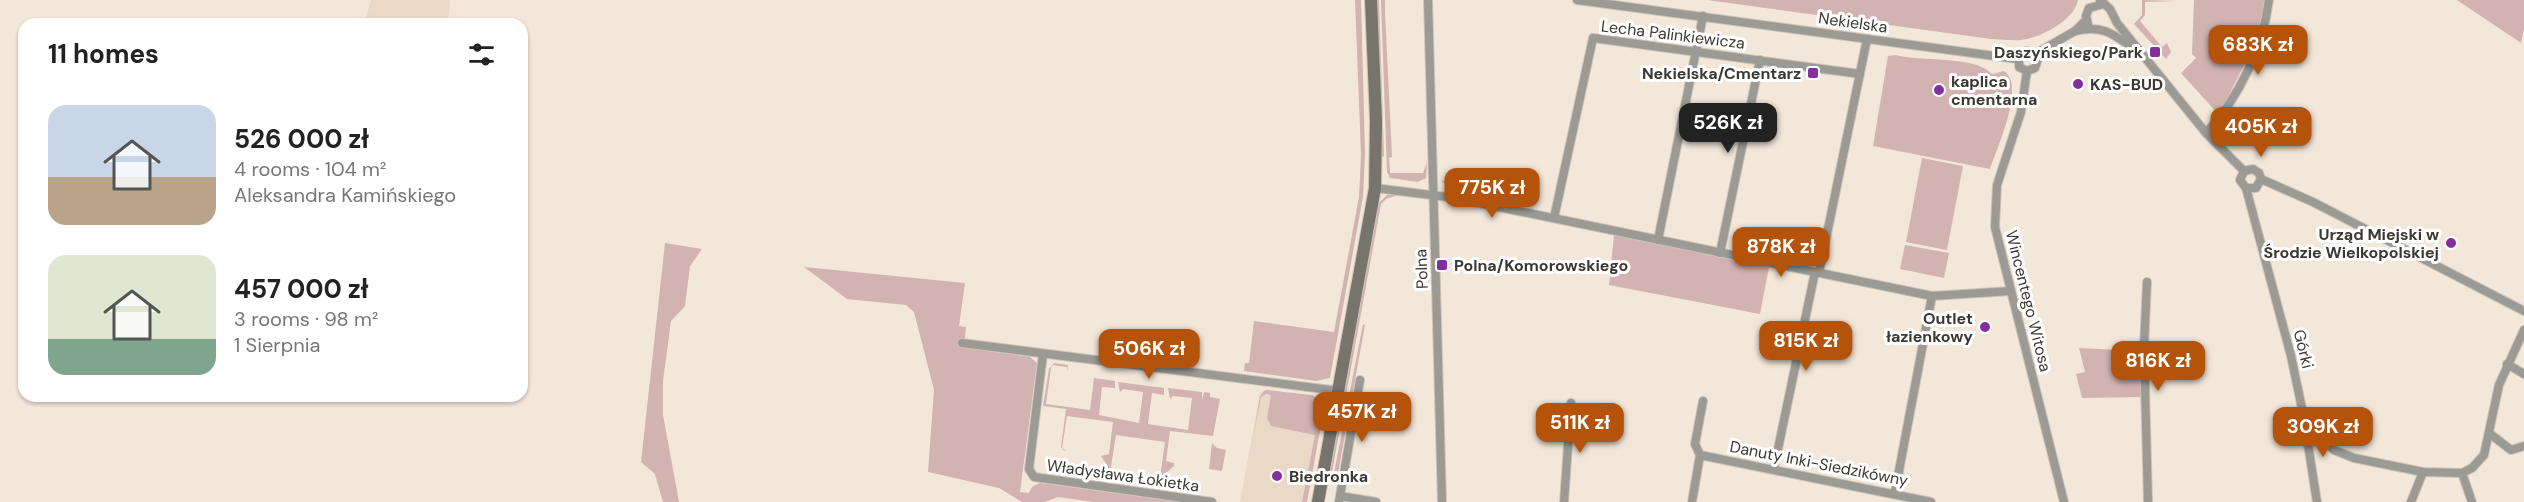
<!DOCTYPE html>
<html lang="en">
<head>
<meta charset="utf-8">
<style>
  body { margin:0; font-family:"DM Sans",sans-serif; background:#f2f2f2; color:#222; height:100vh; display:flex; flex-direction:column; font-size:22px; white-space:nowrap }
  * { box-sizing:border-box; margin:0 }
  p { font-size:20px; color:#767676 }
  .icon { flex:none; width:33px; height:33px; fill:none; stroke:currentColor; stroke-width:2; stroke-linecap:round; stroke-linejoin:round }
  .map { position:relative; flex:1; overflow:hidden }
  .drawer { position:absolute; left:18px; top:18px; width:510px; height:384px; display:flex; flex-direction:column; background:#fff; border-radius:18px; box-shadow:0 2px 4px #0004 }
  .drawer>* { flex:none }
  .price { position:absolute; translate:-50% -51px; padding:0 14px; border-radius:12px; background:#b45309; color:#fff; font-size:20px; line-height:39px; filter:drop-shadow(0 2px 3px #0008) }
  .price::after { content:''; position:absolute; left:50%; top:36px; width:18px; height:14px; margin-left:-9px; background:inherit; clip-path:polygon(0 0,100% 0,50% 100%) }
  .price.on { background:#222; color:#fff }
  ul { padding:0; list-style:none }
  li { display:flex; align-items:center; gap:18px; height:150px; padding:0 30px }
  li span { display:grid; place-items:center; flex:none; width:168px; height:120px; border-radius:18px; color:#555 }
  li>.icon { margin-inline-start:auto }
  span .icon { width:72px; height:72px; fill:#fffc; stroke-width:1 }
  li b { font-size:26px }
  h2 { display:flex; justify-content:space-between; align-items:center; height:72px; padding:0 30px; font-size:26px }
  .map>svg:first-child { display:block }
  .built { fill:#ebd9c7 }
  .green { fill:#d2b3b1 }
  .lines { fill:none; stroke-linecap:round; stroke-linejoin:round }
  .street-casing { stroke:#cec4b8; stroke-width:10 }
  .secondary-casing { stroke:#cec4b8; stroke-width:14 }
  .street { stroke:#9c9a94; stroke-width:8 }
  .secondary { stroke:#77746b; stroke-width:12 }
  .poi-dot { fill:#832f9d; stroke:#fff; stroke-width:2 }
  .labels { text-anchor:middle; stroke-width:6; stroke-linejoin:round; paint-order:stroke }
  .street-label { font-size:16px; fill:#3c3732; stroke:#fff }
  .poi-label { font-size:16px; font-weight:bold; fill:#3c3732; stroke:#fff; text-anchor:end }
</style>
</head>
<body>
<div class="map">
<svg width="2524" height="502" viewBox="0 0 2524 502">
  <rect width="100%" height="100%" fill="#f3e7da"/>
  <g class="built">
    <polygon points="371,0 450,0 448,24 364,24"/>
    <polygon points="1267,389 1322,400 1302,502 1240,502 1260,393"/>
  </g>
  <g class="green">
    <polygon points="1355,0 1361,0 1365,154 1363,197 1330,378 1316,381 1244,371 1245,363 1249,363 1254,321 1334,332 1359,197 1361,155"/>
    <polygon points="1377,0 1379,0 1384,156 1382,158"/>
    <polygon points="1381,0 1385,0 1385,12 1392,157 1389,158 1390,173 1423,173 1427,162 1426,178 1418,182 1390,178 1387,172"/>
    <path d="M1707,0H2078C2074,21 2040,38 2021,40C2011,41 2001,39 1991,39Z"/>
    <polygon points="2142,0 2178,1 2145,2 2145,15 2140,21 2162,47 2167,43 2171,52 2166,59 2134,24 2142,15"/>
    <polygon points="2194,0 2265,0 2260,33 2219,115 2181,73 2196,58 2192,54"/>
    <polygon points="2457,0 2524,0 2524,29 2521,43"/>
    <path d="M1896,55C1920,62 1975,55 1992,74L2004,71C2026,85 1997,149 1990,169L1873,146L1888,56Z"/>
    <polygon points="1922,158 1963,166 1947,250 1906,242"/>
    <polygon points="1501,179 1500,194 1451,186 1441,181"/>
    <polygon points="1387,195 1398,195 1386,199 1381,204 1330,483 1327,482 1379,203"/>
    <polygon points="1614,235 1769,267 1760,314 1609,285"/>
    <polygon points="665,243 702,249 690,266 685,306 671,321 663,381 663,415 679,502 663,502 655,474 641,462"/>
    <polygon points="1905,245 1949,253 1944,278 1900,269"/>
    <polygon points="804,267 965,283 959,326 966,327 964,347 1030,357 1037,363 1020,492 1029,493 1032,487 1040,483 1182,502 1093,502 1058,497 1045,502 1022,502 999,488 928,472 934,390 914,312 906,305 847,299"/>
    <polygon points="1363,324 1365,325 1336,484 1332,483"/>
    <polygon points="2079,348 2142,351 2144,397 2082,398 2076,374 2085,372"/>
    <polygon points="1054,363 1068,365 1067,372 1067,367 1053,365 1051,368 1046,404 1090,410 1094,378 1115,381 1115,388 1102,387 1099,415 1139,423 1143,392 1123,389 1120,392 1118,382 1164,388 1164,395 1152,393 1148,424 1188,430 1192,398 1173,396 1170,399 1168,388 1202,392 1202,400 1204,392 1210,393 1210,397 1220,399 1213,436 1170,431 1166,461 1174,463 1174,466 1166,473 1163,488 1144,485 1159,485 1165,442 1116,435 1109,479 1127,482 1108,480 1108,466 1101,456 1109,454 1113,422 1067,416 1062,448 1066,451 1063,450 1061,447 1066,409 1043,406 1049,369"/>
    <polygon points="1265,390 1312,395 1325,403 1307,502 1302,502 1315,435 1271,426 1267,418 1271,395 1266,394 1261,397 1253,438 1260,396"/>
    <polygon points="1212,443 1217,448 1226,450 1222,471 1209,469"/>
  </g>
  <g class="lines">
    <g class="street-casing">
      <g id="street">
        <polyline points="1428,0 1442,502"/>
        <polyline points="1577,0 2017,59"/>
        <polyline points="2100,0 2110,9 2117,23 2206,133 2244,171"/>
        <polyline points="2088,24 2086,16 2089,8 2104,4"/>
        <path d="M2075,31C2104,24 2114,35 2136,50"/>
        <polyline points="2035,54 2075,31 2086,20"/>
        <polyline points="2027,71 2021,112 1997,185 1995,227 2064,502"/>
        <polyline points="2027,71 2019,67 2019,55 2027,51 2035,54"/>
        <polyline points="2027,71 2035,68 2038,59 2035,54"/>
        <path d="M2206,133C2239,98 2263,47 2269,0"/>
        <polyline points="2244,171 2240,180 2246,188 2291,356 2304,418 2334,450 2354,458 2423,472 2462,473"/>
        <polyline points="2244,171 2253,169 2259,173 2261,179"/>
        <polyline points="2261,179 2313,202 2524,311"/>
        <polyline points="1375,188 1455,198 1932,296 2011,291"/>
        <polyline points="2246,188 2256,188 2261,179"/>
        <polyline points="1554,218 1593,38 1860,74"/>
        <polyline points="1658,240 1703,16"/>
        <polyline points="1720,253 1760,60"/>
        <polyline points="1819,273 1867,39"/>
        <polyline points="2147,282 2144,347 2148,502"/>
        <polyline points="962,343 1339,391"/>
        <polyline points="1043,354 1029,469 1034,477 1212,502"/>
        <polyline points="2507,364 2524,374"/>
        <polyline points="2304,419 2317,502"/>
        <polyline points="2489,433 2511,450 2524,446"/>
        <polyline points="1700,455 1931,502"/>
        <polyline points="1774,468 1815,272"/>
        <polyline points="2462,473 2472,468 2484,455 2499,385 2524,330"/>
        <polyline points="2462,473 2472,502"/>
        <polyline points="1895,492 1932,296"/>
        <polyline points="1340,496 1376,502"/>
        <polyline points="1339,502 1360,380"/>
        <polyline points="1564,502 1571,403"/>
        <polyline points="1692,502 1700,455 1695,444 1703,401"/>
        <polyline points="2411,502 2423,472"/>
      </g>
    </g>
    <g class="secondary-casing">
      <polyline id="secondary" points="1318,502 1375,188 1376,121 1371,0"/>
    </g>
    <use href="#street" class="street"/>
    <use href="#secondary" class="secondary"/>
  </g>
  <g class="poi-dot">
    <rect x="2149" y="46" width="12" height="12" rx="3"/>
    <rect x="1807" y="67" width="12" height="12" rx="3"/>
    <circle cx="2078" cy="84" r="6"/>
    <circle cx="1939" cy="90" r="6"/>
    <circle cx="2451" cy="243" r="6"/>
    <rect x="1436" y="259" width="12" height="12" rx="3"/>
    <circle cx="1985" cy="327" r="6"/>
    <circle cx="1277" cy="476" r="6"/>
  </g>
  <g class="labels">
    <g class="street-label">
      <text transform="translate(1853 22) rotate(8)" y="6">Nekielska</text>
      <text transform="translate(1673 34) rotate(7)" y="6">Lecha Palinkiewicza</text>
      <text transform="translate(1421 269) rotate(-92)" y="6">Polna</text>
      <text transform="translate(2029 301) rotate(76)" y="6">Wincentego Witosa</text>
      <text transform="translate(2304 349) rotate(76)" y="6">Górki</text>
      <text transform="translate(1819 463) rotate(11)" y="6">Danuty Inki-Siedzikówny</text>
      <text transform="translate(1123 475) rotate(8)" y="6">Władysława Łokietka</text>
    </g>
    <g class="poi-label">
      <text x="2143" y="58">Daszyńskiego/Park</text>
      <text x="1801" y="79">Nekielska/Cmentarz</text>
      <text x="1951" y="87" text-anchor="start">kaplica<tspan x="1951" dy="18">cmentarna</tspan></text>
      <text x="2090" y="90" text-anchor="start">KAS-BUD</text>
      <text x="2439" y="240">Urząd Miejski w<tspan x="2439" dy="18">Środzie Wielkopolskiej</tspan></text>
      <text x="1454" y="271" text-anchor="start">Polna/Komorowskiego</text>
      <text x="1973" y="324">Outlet<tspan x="1973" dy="18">łazienkowy</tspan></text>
      <text x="1289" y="482" text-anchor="start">Biedronka</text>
    </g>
  </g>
</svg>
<b class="price" style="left:2258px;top:76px">683K zł</b>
<b class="price on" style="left:1728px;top:154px">526K zł</b>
<b class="price" style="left:2261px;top:158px">405K zł</b>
<b class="price" style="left:1492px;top:219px">775K zł</b>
<b class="price" style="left:1781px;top:278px">878K zł</b>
<b class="price" style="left:1806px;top:372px">815K zł</b>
<b class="price" style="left:1149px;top:380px">506K zł</b>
<b class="price" style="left:2158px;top:392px">816K zł</b>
<b class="price" style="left:1362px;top:443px">457K zł</b>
<b class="price" style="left:1580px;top:454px">511K zł</b>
<b class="price" style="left:2323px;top:458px">309K zł</b>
<section class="drawer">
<h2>11 homes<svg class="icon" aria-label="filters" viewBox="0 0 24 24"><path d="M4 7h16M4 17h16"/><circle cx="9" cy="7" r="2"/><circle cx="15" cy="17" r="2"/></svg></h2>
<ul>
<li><span style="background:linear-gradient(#c9d6e8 60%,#b9a48a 0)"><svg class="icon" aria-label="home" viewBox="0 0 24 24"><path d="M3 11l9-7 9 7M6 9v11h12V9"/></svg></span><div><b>526 000 zł</b><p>4 rooms · 104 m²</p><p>Aleksandra Kamińskiego</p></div></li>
<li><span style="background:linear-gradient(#dfe7d0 70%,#7fa58c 0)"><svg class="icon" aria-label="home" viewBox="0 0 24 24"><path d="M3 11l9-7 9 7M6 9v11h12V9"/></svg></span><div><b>457 000 zł</b><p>3 rooms · 98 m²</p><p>1 Sierpnia</p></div></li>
</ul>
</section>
</div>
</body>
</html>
